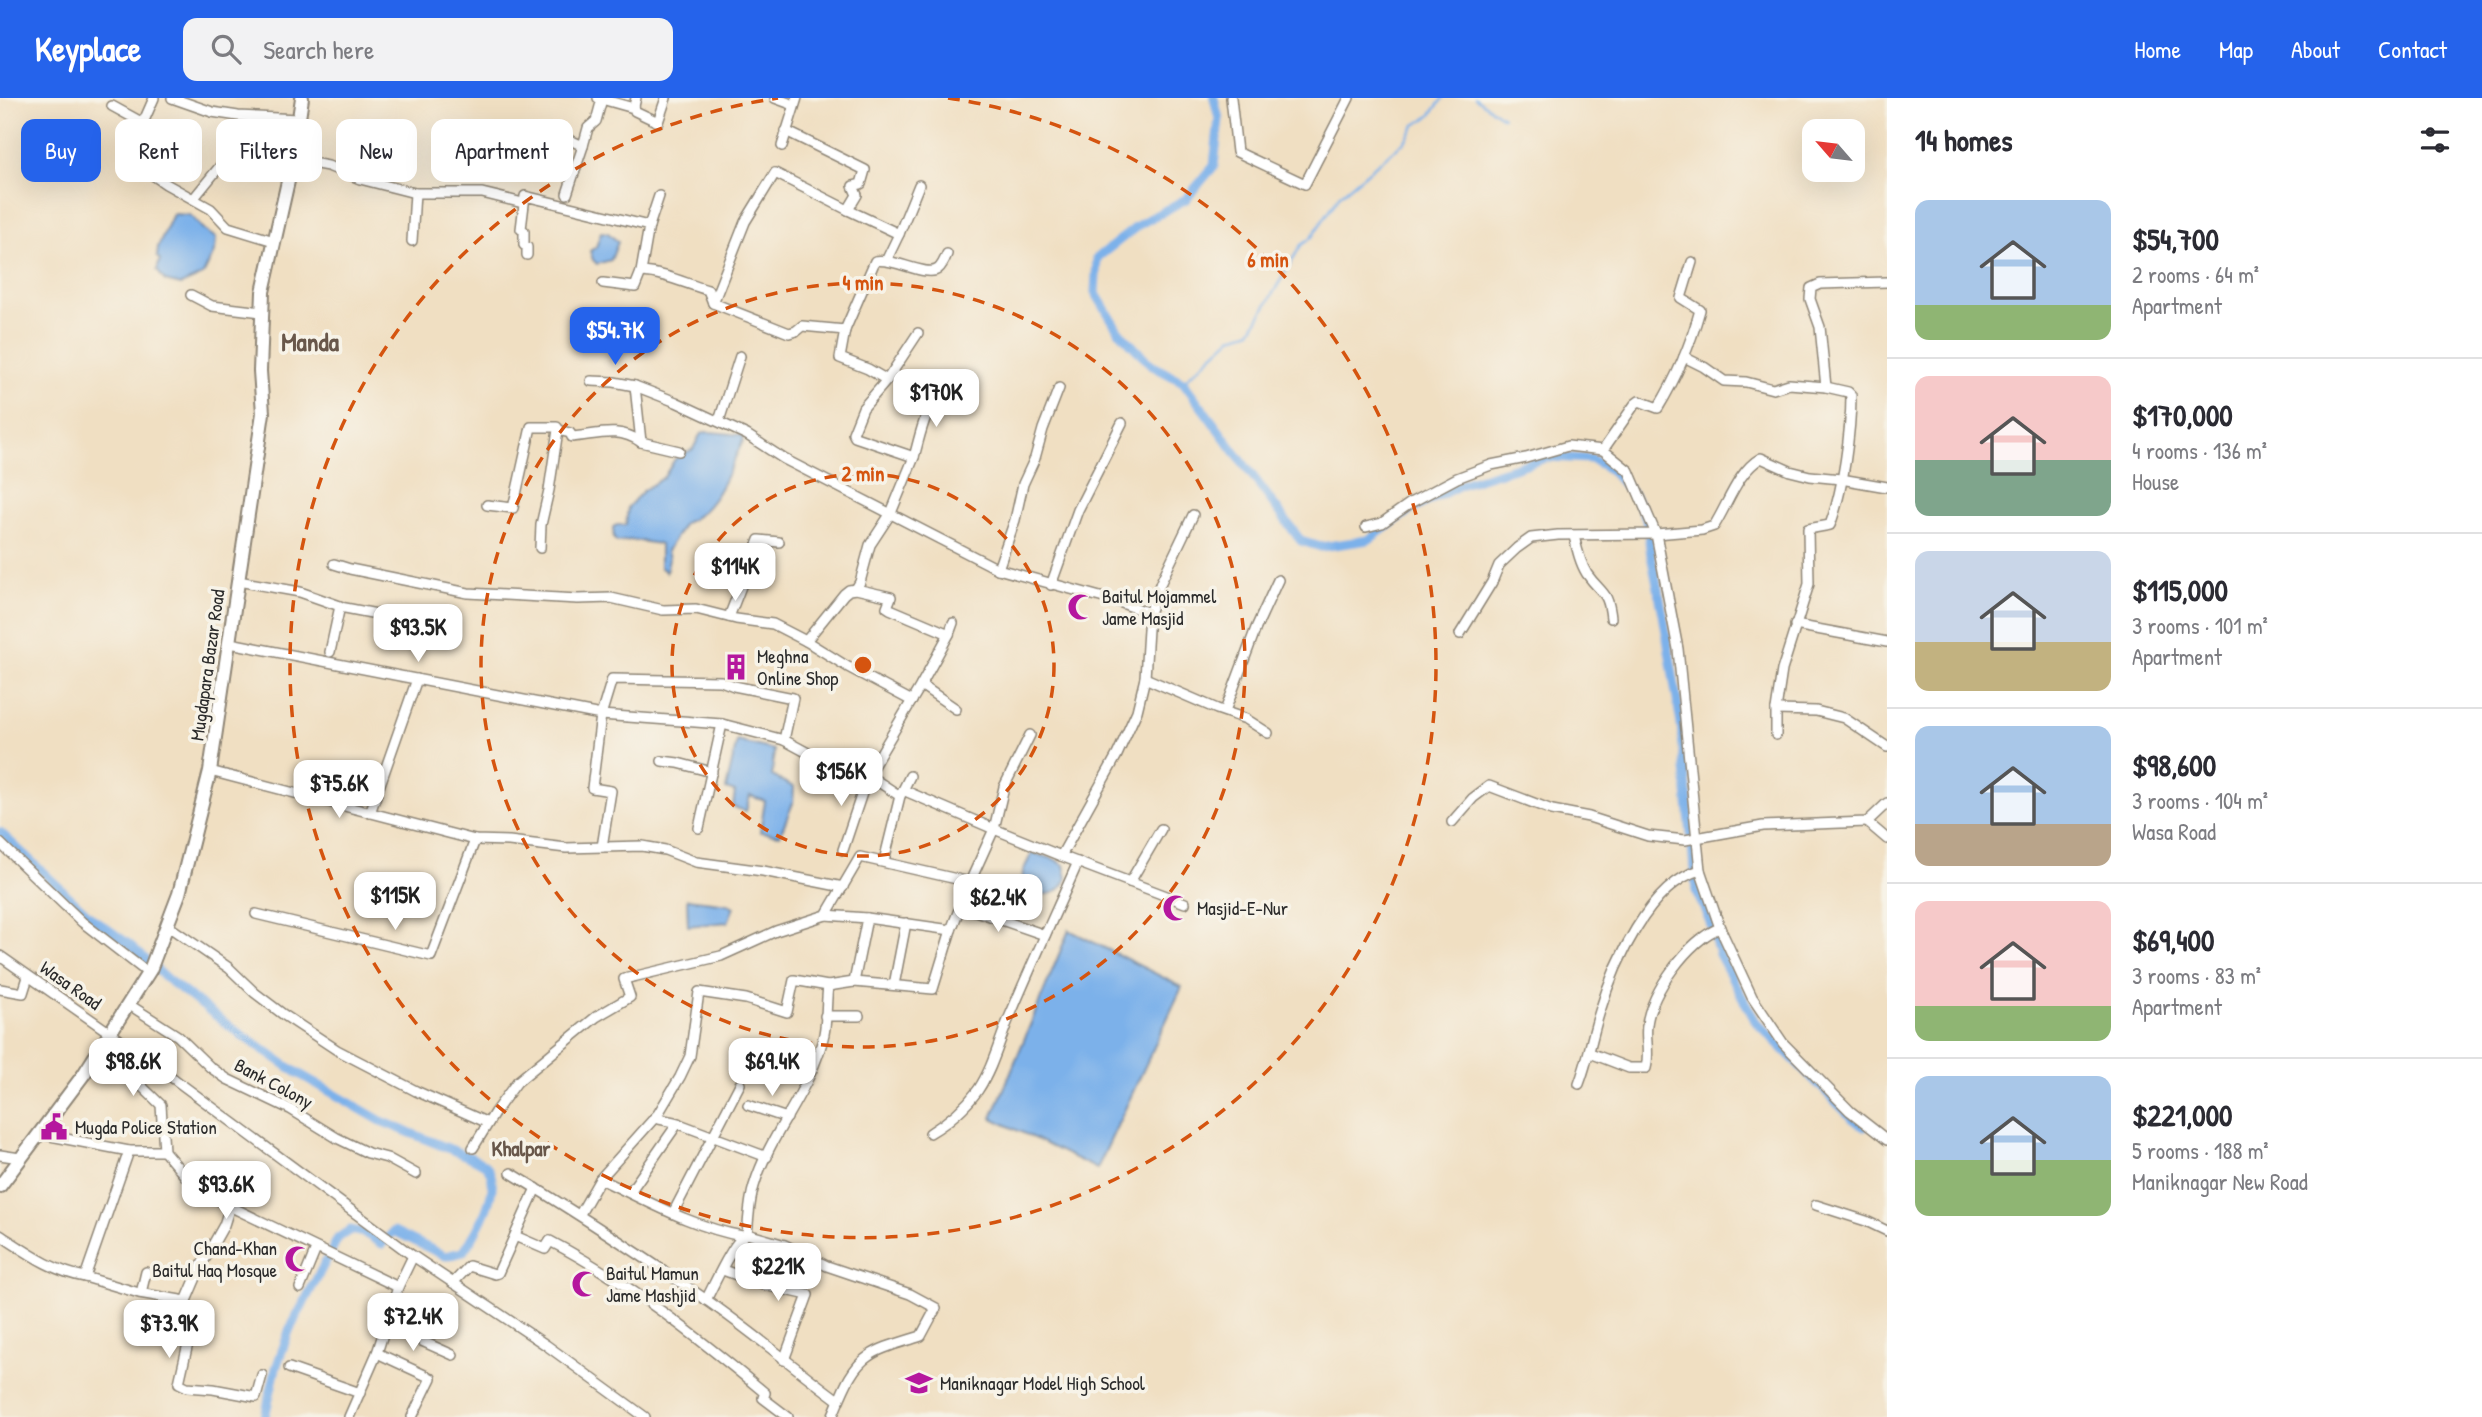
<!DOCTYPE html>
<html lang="en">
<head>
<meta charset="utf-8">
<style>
  body { margin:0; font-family:"Patrick Hand",sans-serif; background:#f2f2f3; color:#2b2b33; height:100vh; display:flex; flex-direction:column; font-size:26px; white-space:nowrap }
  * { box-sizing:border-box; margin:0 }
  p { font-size:23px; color:#7c7c81 }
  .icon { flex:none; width:38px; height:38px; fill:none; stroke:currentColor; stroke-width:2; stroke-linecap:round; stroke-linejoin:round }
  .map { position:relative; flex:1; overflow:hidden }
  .panel { display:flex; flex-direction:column; background:#fff; width:595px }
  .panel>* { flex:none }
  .top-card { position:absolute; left:21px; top:21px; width:665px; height:63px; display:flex; gap:14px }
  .needle { width:46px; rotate:298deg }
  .fabs { position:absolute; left:1802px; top:21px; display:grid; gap:14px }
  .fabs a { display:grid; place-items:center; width:63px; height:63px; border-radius:14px; background:#fff; box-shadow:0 7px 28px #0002; font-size:35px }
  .price { position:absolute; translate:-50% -60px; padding:0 16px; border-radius:14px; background:#fff; color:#222; font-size:23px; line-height:46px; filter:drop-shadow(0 2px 4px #0008) }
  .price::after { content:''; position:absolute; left:50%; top:42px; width:21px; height:16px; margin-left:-10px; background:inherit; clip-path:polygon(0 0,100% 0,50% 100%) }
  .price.active { background:#2563eb; color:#fff }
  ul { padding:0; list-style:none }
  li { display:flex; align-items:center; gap:21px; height:175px; padding:0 28px }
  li+li { border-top:2px solid #e1e1e2 }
  li span { display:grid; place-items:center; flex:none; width:196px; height:140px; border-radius:14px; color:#555 }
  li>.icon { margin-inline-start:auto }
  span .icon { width:84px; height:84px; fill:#fffc; stroke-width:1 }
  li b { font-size:30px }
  h2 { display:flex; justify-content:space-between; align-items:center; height:84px; padding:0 28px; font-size:30px }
  .chip { padding:0 24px; border-radius:14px; background:#fff; box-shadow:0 7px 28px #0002; font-size:24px; line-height:63px }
  .chip.active { background:#2563eb; color:#fff }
  header { display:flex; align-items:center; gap:42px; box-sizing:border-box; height:98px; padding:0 35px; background:#2563eb; color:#fff }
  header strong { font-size:33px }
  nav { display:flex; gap:38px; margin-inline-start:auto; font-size:24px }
  .search { width:490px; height:63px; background:#f2f2f3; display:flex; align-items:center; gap:18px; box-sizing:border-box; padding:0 24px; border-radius:14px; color:#7c7c81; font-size:26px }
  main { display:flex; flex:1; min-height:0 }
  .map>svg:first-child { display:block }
  .water { fill:#7bb1ea; stroke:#536e8a; stroke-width:2 }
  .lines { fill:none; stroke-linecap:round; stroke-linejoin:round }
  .stream { stroke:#7bb1ea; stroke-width:2.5 }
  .canal { stroke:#7bb1ea; stroke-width:9 }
  .street-casing { stroke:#8e8576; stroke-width:12 }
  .secondary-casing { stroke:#8e8576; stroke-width:16 }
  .street { stroke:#fff; stroke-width:9 }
  .secondary { stroke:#fff; stroke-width:12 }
  .ring { fill:none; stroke:#d5540f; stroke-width:3.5; stroke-dasharray:12 9 }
  .labels { text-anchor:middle; stroke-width:7; stroke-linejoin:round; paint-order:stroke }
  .poi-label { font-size:19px; fill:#2b2b2b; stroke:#f7f3e8; text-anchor:start }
  .street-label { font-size:19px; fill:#2b2b2b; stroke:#f7f3e8 }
  .neighbourhood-label { font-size:21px; font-weight:bold; fill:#68574a; stroke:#f7f3e8 }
  .district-label { font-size:26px; font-weight:bold; fill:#68574a; stroke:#f7f3e8 }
  .centre { fill:#d5540f; stroke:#f7f3e8; stroke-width:3.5 }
  .ring-label { font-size:21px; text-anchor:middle; font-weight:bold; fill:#d5540f; stroke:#f7f3e8; stroke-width:7; stroke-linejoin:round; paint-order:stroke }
</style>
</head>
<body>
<header>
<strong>Keyplace</strong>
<div class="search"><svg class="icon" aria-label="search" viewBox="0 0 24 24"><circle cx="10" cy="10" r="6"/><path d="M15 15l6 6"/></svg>Search here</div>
<nav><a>Home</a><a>Map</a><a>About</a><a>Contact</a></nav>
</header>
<main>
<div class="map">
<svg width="1887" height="1319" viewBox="0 0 1887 1319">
  <rect width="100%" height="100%" fill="#f7f3e8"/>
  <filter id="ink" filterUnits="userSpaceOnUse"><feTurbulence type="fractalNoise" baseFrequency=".0143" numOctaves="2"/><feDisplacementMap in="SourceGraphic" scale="14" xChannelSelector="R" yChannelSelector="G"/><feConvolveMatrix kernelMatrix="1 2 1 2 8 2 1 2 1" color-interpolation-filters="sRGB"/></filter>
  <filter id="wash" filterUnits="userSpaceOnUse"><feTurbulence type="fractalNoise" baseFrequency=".00686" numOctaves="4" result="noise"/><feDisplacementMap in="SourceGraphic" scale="28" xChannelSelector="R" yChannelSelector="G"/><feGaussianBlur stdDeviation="1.57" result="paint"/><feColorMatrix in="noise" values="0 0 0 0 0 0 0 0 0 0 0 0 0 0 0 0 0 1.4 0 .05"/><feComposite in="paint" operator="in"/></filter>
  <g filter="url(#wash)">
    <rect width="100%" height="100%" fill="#f0dfc2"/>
    <g class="water">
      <polygon points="173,116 190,117 204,132 216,140 215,152 203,177 181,187 165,183 157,172 160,162 157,159 158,149"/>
      <polygon points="601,134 608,135 618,144 611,162 597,166 593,162 590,153 596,149"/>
      <path d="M705,334C712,334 738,336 743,338V343C728,372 716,414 684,425C679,435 672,444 667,453L669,460L666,474L660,469V446L632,442L617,444L614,441L613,429L617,427H626L628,409L644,392L664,379L675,361L693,351L700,337Z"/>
      <polygon points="737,643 774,652 772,678 794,689 793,705 780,737 760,734 765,703 750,698 746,713 733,709 735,694 726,691"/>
      <path d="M1032,755L1054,761L1064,767L1067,780C1059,800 1037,801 1022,787L1023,773Z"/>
      <polygon points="687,801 728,806 734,809 728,824 688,828"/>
      <polygon points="1069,832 1182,889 1097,1071 992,1020"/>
    </g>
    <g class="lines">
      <g class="stream">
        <polyline points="1475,0 1503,19"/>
        <polyline points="1183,284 1232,239 1251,233 1301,147 1311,140 1340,97 1405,43 1415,27 1430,18 1443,0"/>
      </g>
      <g class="canal">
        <polyline points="1214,0 1219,21 1214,68 1186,101 1140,126 1097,160 1095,194 1118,232 1151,267 1183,284 1301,443 1321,449 1368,442 1409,413 1462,386 1549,359 1591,361 1606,369 1619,381 1635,399 1646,420 1651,457 1663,516 1681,626 1696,793 1710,824 1719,856 1756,924 1852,1020 1864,1029"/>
        <path d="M0,734L92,820L130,847L167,881L240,936L296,974L381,1023L472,1060C476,1062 482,1065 486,1068C505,1088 475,1137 463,1154L445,1158L394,1133L382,1146L364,1135L350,1132L338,1140L289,1233L276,1270L265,1319"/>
      </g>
    </g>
  </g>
  <g filter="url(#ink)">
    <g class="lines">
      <g class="street-casing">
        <g id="street">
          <polyline points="172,0 212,14 238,18 298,21"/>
          <polyline points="598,0 630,9 634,8 636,0"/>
          <polyline points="775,0 794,7"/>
          <polyline points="1231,0 1237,54 1305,86 1349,0"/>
          <polyline points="112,8 143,25 126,54 128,60 166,86 211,111 228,129 274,143"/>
          <polyline points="634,8 635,13 658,24 666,0"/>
          <polyline points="143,25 154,0"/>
          <polyline points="559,37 583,48 588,30 596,23 602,1"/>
          <polyline points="782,48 797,0"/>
          <polyline points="567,96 583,48"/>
          <polyline points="194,100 234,51 328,68 360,81 415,95 482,95 523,105"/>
          <polyline points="848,112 899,136 919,87"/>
          <polyline points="649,128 659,98"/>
          <polyline points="412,143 415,95"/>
          <path d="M527,157V149L524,147V133L521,131L525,98L649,128L641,174C665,175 686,186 708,192L713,205L789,235L796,233L802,228L845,232L840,260L868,271L887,282L863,310L853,335L855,339L914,359L891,415L870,447L860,484L856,491L891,499L887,509L890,511L949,536"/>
          <polyline points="887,161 899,136"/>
          <polyline points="603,185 635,189 641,174"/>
          <polyline points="191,197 212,208 262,214"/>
          <polyline points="713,205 745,124 775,75 848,112 857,97 853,88 861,86 865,72 786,33"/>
          <path d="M845,232L875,163C893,159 927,180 938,171C942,168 945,161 947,156"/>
          <path d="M1684,259L1704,269L1724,283L1746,284L1773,291L1789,286L1826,289L1848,294L1851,297C1851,333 1843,393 1830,427L1808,431L1809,486L1782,572L1776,612V637"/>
          <polyline points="887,282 918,235"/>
          <polyline points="591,283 614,284 635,288"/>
          <polyline points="1826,289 1820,229 1810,201 1811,190 1820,186 1887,184"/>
          <polyline points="719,323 740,258"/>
          <path d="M1603,352L1635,306L1639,303L1658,310C1677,279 1690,248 1700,212L1681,200L1692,164"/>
          <path d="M914,359C921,335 924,310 944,293"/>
          <polyline points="487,407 513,410 531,329 557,329 559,332"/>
          <polyline points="1366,429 1382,425 1412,404 1457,380 1491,367 1526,360 1568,348 1603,352 1629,373 1656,436 1678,551 1700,772 1720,830 1752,899 1783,945 1850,1013 1887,1042"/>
          <path d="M1574,438C1577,451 1580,465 1587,476C1602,497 1608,492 1611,520"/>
          <path d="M540,450L541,427L549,392L558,332L570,335L572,339C597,337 618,328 641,344"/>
          <polyline points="334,466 350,471 468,495 578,501 611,500 663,512 696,511 736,521 773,526 806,543 844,496 849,492 856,491"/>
          <polyline points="998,471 1015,422 1023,386 1035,360 1043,331 1059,290"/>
          <polyline points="238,483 300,494 340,508 330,554"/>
          <polyline points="1051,487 1078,412 1122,325"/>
          <polyline points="340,509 403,521"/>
          <polyline points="1149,515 1161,484 1193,417"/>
          <polyline points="729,519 759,442 779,444"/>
          <polyline points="1795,527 1887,544"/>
          <path d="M1460,536L1492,484L1499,467L1517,450L1531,440L1558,437L1656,436L1702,432L1714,428C1728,406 1738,373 1761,360L1790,373L1810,378L1841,381L1887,389"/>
          <polyline points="806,543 848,569 912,603"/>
          <polyline points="230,545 601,617 722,626 784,642 808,655 868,677 900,698"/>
          <polyline points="1145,580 1217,611 1246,621 1268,635"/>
          <polyline points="921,587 956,611"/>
          <polyline points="1776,612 1816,613 1844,620 1887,649"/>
          <polyline points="1225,613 1256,530 1278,482"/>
          <polyline points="662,663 678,665 712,674"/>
          <polyline points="210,673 475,742 509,743 566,750 642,748 665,752 696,764 763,773 843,789"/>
          <polyline points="903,692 994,731 1004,689 1030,637"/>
          <polyline points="370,715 417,581"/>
          <polyline points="1452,724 1473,700 1489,688 1552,712 1589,719 1648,738 1685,742 1763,728 1867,724 1887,705"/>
          <polyline points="1867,724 1887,741"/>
          <polyline points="699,730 722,626"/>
          <polyline points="0,745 82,824 148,875"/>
          <polyline points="602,749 611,693 592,690 601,617 612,581 721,583 734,588 793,600 784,642"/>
          <polyline points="843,752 868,677 921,587 949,536 953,525"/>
          <polyline points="1061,758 1185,805"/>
          <polyline points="884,763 900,698 910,678"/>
          <polyline points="1130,784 1161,731"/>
          <polyline points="961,808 1045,837"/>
          <polyline points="256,816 431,858 475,742"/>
          <polyline points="867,820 951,832"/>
          <polyline points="168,828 229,870 255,895 284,917 337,952 416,993 488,1025"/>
          <polyline points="0,858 143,958 413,1158 546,1247 645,1319"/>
          <polyline points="854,884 933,891 951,832 970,784"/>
          <polyline points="894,887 906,825"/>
          <polyline points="0,891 23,895 28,879"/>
          <polyline points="128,906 178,938 210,969 227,981 290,1011 337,1040 368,1055 387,1060 416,1076"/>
          <polyline points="825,918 859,918"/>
          <path d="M1590,955L1629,970H1646C1650,955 1645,942 1647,927C1650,895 1690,840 1720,830"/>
          <polyline points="143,958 131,978 161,1007 164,1053 186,1079 223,1105 398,1189"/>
          <path d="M1579,986C1588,962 1592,938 1600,913C1614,866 1649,787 1700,772"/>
          <polyline points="748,1007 787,1020"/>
          <polyline points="654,1020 674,1024 767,1059"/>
          <path d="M930,1035C948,1024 965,1010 978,992C994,968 1000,939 1012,913C1033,863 1056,814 1078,764"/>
          <polyline points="40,1036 129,1053 164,1053"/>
          <polyline points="473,1050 495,1014 517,984 596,919 630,899 624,881 721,858 776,833 826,817 860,759 970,784 994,731 1061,758 1117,657 1137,613 1145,580 1149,515 1122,505 998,471 784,361 747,337 676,304 635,288 641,344 679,353"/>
          <polyline points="129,1053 85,1179 139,1195 186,1203"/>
          <polyline points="0,1057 20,1060"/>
          <path d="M511,1075C577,1115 641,1157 705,1201C750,1232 793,1269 838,1302"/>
          <path d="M600,1081C646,1102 692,1129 742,1138"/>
          <polyline points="630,1094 678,1025"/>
          <polyline points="1816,1107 1866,1123 1887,1133"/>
          <polyline points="230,1108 224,1127 201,1168 186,1203 189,1241 179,1285 187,1289 213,1291 256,1299 262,1277"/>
          <polyline points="673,1115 740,986"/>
          <polyline points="580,1116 600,1081 658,1016 680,979 690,958 699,894 746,901 787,914 794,882 828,888"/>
          <path d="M747,1136L785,1147L827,1168L910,1196L936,1210L921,1238C904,1244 883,1248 869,1258C849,1271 841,1299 832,1319"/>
          <path d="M0,1137C28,1155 52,1173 85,1179"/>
          <path d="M515,1138L545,1151L550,1143C628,1184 698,1239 765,1295L763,1300L788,1319"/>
          <polyline points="723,1172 764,1187 808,1197 784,1262"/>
          <polyline points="453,1185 469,1168 495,1176 498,1175 536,1090"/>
          <polyline points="300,1190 316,1151"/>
          <polyline points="141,1195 146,1174"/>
          <path d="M706,1202C714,1187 734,1141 747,1136C749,1120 749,1103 754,1088C770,1034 812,992 824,936C827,921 826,904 828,888L854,884L867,820L826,817"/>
          <polyline points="386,1227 453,1257"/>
          <polyline points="377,1255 431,1280 412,1319"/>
          <polyline points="289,1270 360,1295"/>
          <polyline points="349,1319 377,1255 398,1189 413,1158"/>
        </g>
      </g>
      <g class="secondary-casing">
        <polyline id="secondary" points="0,1088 84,976 150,872 179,796 210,673 263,315 260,273 263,194 293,61 302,0"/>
      </g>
      <use href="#street" class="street"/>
      <use href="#secondary" class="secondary"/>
    </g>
  </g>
  <g class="ring">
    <circle cx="863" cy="567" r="191"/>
    <circle cx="863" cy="567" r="382"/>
    <path d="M948 0A573 573 0 1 1 778 0"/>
  </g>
  <defs>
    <g id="mosque-bare" transform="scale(2.1)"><path d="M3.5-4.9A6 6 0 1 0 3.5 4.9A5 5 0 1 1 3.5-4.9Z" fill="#b5179e" stroke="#f7f3e8" stroke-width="2.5" paint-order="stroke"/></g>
    <g id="building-bare" transform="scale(2.1)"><path d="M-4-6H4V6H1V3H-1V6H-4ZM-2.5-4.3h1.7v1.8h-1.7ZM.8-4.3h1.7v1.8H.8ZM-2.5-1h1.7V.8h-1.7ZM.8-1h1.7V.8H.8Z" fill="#b5179e" stroke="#f7f3e8" stroke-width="2.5" paint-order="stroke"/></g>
    <g id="civic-bare" transform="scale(2.1)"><path d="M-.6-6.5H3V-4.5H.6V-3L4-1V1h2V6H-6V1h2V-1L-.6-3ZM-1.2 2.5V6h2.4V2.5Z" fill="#b5179e" stroke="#f7f3e8" stroke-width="2.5" paint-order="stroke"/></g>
    <g id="school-bare" transform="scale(2.1)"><path d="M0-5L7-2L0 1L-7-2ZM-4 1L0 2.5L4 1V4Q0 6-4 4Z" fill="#b5179e" stroke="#f7f3e8" stroke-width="2.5" paint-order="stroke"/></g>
  </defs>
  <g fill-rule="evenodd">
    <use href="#mosque-bare" x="1081" y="509"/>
    <use href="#building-bare" x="736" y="569"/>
    <use href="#mosque-bare" x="1176" y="810"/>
    <use href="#civic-bare" x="54" y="1029"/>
    <use href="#mosque-bare" x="298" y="1161"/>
    <use href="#mosque-bare" x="585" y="1186"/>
    <use href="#school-bare" x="919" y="1285"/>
  </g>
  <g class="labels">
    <g class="poi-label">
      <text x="1102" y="505">Baitul Mojammel<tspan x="1102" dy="22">Jame Masjid</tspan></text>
      <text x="757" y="565">Meghna<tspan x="757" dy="22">Online Shop</tspan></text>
      <text x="1197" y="817">Masjid-E-Nur</text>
      <text x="75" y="1036">Mugda Police Station</text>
      <text x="277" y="1157" text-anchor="end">Chand-Khan<tspan x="277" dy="22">Baitul Haq Mosque</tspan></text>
      <text x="606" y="1182">Baitul Mamun<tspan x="606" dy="22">Jame Mashjid</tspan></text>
      <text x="940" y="1292">Maniknagar Model High School</text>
    </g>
    <g class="street-label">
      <text transform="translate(207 567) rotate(-82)" y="7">Mugdapara Bazar Road</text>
      <text transform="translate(71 887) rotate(35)" y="7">Wasa Road</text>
      <text transform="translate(274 985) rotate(28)" y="7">Bank Colony</text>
    </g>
    <g class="neighbourhood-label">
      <text x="521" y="1058">Khalpar</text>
    </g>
    <g class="district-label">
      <text x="310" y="253">Manda</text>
    </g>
  </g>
  <circle cx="863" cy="567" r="10" class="centre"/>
  <g class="ring-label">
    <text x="1268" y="169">6 min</text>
    <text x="863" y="192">4 min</text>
    <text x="863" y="383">2 min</text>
  </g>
</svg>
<div class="fabs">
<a><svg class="needle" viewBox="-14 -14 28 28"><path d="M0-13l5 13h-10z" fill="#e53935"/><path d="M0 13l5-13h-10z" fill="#7c7c81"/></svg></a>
</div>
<b class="price active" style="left:615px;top:269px">$54.7K</b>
<b class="price" style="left:936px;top:331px">$170K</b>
<b class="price" style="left:735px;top:505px">$114K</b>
<b class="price" style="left:418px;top:566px">$93.5K</b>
<b class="price" style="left:841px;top:710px">$156K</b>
<b class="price" style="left:339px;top:722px">$75.6K</b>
<b class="price" style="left:395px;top:834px">$115K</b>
<b class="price" style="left:998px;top:836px">$62.4K</b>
<b class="price" style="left:133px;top:1000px">$98.6K</b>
<b class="price" style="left:772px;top:1000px">$69.4K</b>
<b class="price" style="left:226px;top:1123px">$93.6K</b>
<b class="price" style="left:778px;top:1205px">$221K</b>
<b class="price" style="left:413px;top:1255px">$72.4K</b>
<b class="price" style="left:169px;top:1262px">$73.9K</b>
<div class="top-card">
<a class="chip active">Buy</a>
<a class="chip">Rent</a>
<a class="chip">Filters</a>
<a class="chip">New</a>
<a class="chip">Apartment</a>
</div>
</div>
<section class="panel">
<h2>14 homes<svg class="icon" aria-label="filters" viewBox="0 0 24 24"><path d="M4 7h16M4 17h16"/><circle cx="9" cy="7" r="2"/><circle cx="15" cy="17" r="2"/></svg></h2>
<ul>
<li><span style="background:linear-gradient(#a9c7e8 75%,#8fb573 0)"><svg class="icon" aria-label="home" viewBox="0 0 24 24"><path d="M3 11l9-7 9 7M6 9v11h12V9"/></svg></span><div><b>$54,700</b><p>2 rooms · 64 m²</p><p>Apartment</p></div></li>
<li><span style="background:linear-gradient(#f6c9c9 60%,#7fa58c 0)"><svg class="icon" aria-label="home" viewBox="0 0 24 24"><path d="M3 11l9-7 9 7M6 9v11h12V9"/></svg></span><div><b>$170,000</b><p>4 rooms · 136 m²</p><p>House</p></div></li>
<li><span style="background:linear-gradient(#c9d6e8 65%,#c2b280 0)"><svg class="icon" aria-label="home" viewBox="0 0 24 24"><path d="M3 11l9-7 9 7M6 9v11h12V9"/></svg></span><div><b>$115,000</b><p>3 rooms · 101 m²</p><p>Apartment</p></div></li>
<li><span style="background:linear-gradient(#a9c7e8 70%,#b9a48a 0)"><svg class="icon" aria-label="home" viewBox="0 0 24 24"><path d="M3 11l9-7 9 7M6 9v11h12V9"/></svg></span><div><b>$98,600</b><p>3 rooms · 104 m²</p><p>Wasa Road</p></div></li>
<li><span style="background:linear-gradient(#f6c9c9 75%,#8fb573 0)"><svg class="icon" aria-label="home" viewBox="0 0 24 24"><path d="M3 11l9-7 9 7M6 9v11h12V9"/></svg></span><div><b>$69,400</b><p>3 rooms · 83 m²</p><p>Apartment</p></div></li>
<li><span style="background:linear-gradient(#a9c7e8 60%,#8fb573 0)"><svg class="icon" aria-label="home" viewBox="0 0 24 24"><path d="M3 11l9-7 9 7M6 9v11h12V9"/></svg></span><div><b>$221,000</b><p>5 rooms · 188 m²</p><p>Maniknagar New Road</p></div></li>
</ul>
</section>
</main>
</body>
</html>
